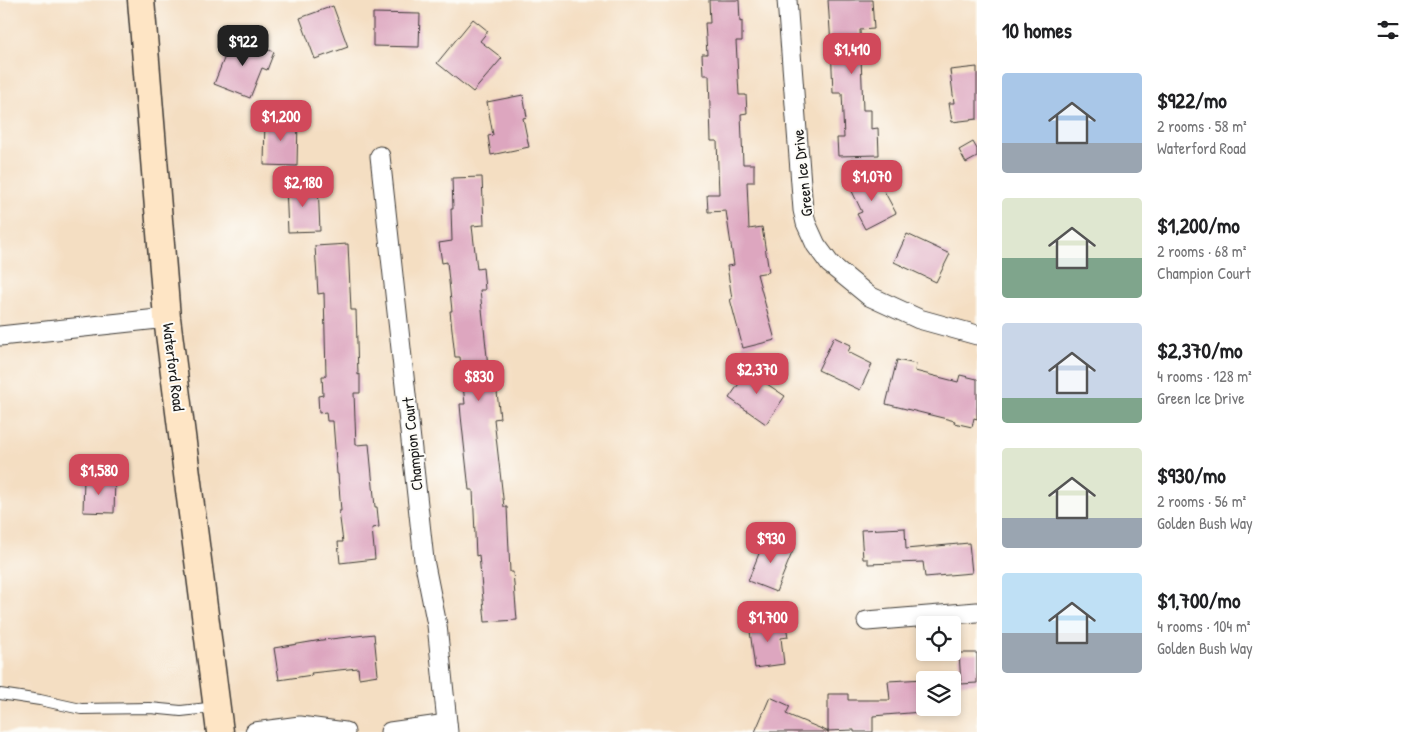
<!DOCTYPE html>
<html lang="en">
<head>
<meta charset="utf-8">
<style>
  body { margin:0; font-family:"Patrick Hand",sans-serif; background:#f2f2f2; color:#202124; height:100vh; display:flex; flex-direction:column; font-size:19px; white-space:nowrap }
  * { box-sizing:border-box; margin:0 }
  p { font-size:16px; color:#757577 }
  .icon { flex:none; width:28px; height:28px; fill:none; stroke:currentColor; stroke-width:2; stroke-linecap:round; stroke-linejoin:round }
  .map { position:relative; flex:1; overflow:hidden }
  .side { display:flex; flex-direction:column; background:#fff; width:450px }
  .side>* { flex:none }
  .tools { position:absolute; left:916px; top:616px; display:grid; gap:10px }
  .tools a { display:grid; place-items:center; width:45px; height:45px; border-radius:5px; background:#fff; box-shadow:0 2px 8px #0003; font-size:25px }
  .price { position:absolute; translate:-50% -42px; padding:0 11px; border-radius:10px; background:#d1495b; color:#fff; font-size:16px; line-height:32px; filter:drop-shadow(0 1px 2px #0008) }
  .price::after { content:''; position:absolute; left:50%; top:30px; width:15px; height:11px; margin-left:-8px; background:inherit; clip-path:polygon(0 0,100% 0,50% 100%) }
  .price.on { background:#222; color:#fff }
  ul { padding:0; list-style:none }
  li { display:flex; align-items:center; gap:15px; height:125px; padding:0 25px }
  li span { display:grid; place-items:center; flex:none; width:140px; height:100px; border-radius:5px; color:#555 }
  li>.icon { margin-inline-start:auto }
  span .icon { width:60px; height:60px; fill:#fffc; stroke-width:1 }
  li b { font-size:21px }
  h2 { display:flex; justify-content:space-between; align-items:center; height:60px; padding:0 25px; font-size:21px }
  main { display:flex; flex:1; min-height:0 }
  .map>svg:first-child { display:block }
  .building { fill:#dda6bf }
  .lines { fill:none; stroke-linecap:round; stroke-linejoin:round }
  .service-casing { stroke:#3c3935; stroke-width:12 }
  .minor-casing { stroke:#3c3935; stroke-width:21 }
  .secondary-casing { stroke:#3c3935; stroke-width:29 }
  .service { stroke:#fff; stroke-width:10 }
  .minor { stroke:#fff; stroke-width:19 }
  .secondary { stroke:#fee5c5; stroke-width:26 }
  .labels { text-anchor:middle; stroke-width:4; stroke-linejoin:round; paint-order:stroke }
  .street-label { font-size:16px; fill:#1c1c1c; stroke:#fdfcf7 }
</style>
</head>
<body>
<main>
<div class="map">
<svg width="977" height="732" viewBox="0 0 977 732">
  <rect width="100%" height="100%" fill="#fdfcf7"/>
  <filter id="ink" filterUnits="userSpaceOnUse"><feTurbulence type="fractalNoise" baseFrequency=".02" numOctaves="2"/><feDisplacementMap in="SourceGraphic" scale="10" xChannelSelector="R" yChannelSelector="G"/><feConvolveMatrix kernelMatrix="1 2 1 2 8 2 1 2 1" color-interpolation-filters="sRGB"/></filter>
  <filter id="wash" filterUnits="userSpaceOnUse"><feTurbulence type="fractalNoise" baseFrequency=".0096" numOctaves="4" result="noise"/><feDisplacementMap in="SourceGraphic" scale="20" xChannelSelector="R" yChannelSelector="G"/><feGaussianBlur stdDeviation="1.12" result="paint"/><feColorMatrix in="noise" values="0 0 0 0 0 0 0 0 0 0 0 0 0 0 0 0 0 1.4 0 .05"/><feComposite in="paint" operator="in"/></filter>
  <g filter="url(#wash)">
    <rect width="100%" height="100%" fill="#f4dec2"/>
    <g id="blocks">
      <g class="building">
        <polygon points="709,0 739,0 740,22 742,21 742,41 736,41 739,95 746,95 747,113 741,114 743,164 754,164 754,182 747,182 749,229 762,227 769,272 757,274 775,340 743,348 730,299 732,299 727,266 734,265 726,211 708,212 707,194 719,194 717,141 711,141 709,75 703,75 702,54 707,54 705,23 710,23"/>
        <polygon points="828,0 872,0 874,29 860,30 863,110 871,110 871,129 878,128 879,155 838,156 837,138 844,138 842,93 833,93 831,45"/>
        <polygon points="333,6 348,47 315,59 300,18"/>
        <polygon points="373,13 420,14 419,47 373,46"/>
        <polygon points="473,19 488,31 480,41 502,58 473,92 437,63"/>
        <polygon points="233,36 274,52 267,70 262,68 250,98 214,84"/>
        <polygon points="977,67 977,119 952,122 949,103 954,103 950,70"/>
        <polygon points="523,95 527,117 523,118 529,147 491,155 488,136 493,135 487,102"/>
        <polygon points="265,118 298,119 297,166 264,165"/>
        <polygon points="973,142 977,149 977,157 966,163 959,150"/>
        <polygon points="875,174 896,213 865,229 857,214 862,212 850,187"/>
        <polygon points="482,177 484,225 472,226 477,269 483,268 485,290 480,290 489,376 495,375 500,418 494,419 504,507 507,507 510,572 513,572 517,620 485,622 479,555 476,556 473,490 469,490 461,416 460,404 465,404 460,357 455,357 450,311 452,311 447,262 442,263 439,243 452,241 451,209 453,209 452,178"/>
        <polygon points="318,184 320,231 288,232 286,186"/>
        <polygon points="907,234 950,254 936,282 894,262"/>
        <polygon points="348,244 351,310 356,310 358,375 360,374 360,393 354,393 356,445 369,444 375,507 377,507 379,527 372,528 375,559 340,563 338,542 343,542 339,511 341,511 338,474 337,474 333,421 327,421 326,412 319,413 318,396 323,395 322,376 326,376 324,293 318,294 315,246"/>
        <polygon points="834,337 851,345 848,352 872,364 860,390 818,370"/>
        <polygon points="897,360 916,364 915,371 958,382 960,375 977,379 977,419 974,418 972,427 954,423 955,421 886,404"/>
        <polygon points="752,365 768,376 764,382 785,396 766,424 729,398"/>
        <polygon points="84,478 115,479 114,513 83,512"/>
        <polygon points="905,528 906,549 969,543 972,573 925,577 923,562 868,564 868,559 863,559 861,530"/>
        <polygon points="766,536 794,548 776,592 748,581"/>
        <polygon points="785,619 788,637 781,638 784,664 755,668 749,624"/>
        <polygon points="374,634 378,675 359,678 358,668 311,673 312,675 279,680 274,648 322,640"/>
        <polygon points="959,653 977,653 977,683 961,684"/>
        <polygon points="925,679 925,707 921,707 921,712 873,716 873,732 854,732 854,730 828,731 828,694 848,694 848,700 890,700 888,681"/>
        <polygon points="770,697 790,706 786,714 829,732 755,732"/>
      </g>
    </g>
  </g>
  <g filter="url(#ink)">
    <use href="#blocks" fill-opacity="0" stroke="#3c3935" stroke-width="1"/>
    <g class="lines">
      <g class="service-casing">
        <polyline id="service" points="0,694 40,700 81,709 150,708 181,711 217,707"/>
      </g>
      <g class="minor-casing">
        <g id="minor">
          <polyline points="787,0 803,210 806,223 816,245 830,264 869,296 919,319 977,335"/>
          <polyline points="380,156 424,560 437,625 448,732"/>
          <polyline points="0,336 167,318"/>
          <polyline points="867,621 977,612"/>
          <polyline points="255,732 300,726 345,732"/>
          <polyline points="390,732 447,724"/>
        </g>
      </g>
      <g class="secondary-casing">
        <polyline id="secondary" points="141,0 167,318 220,732"/>
      </g>
      <use href="#service" class="service"/>
      <use href="#minor" class="minor"/>
      <use href="#secondary" class="secondary"/>
    </g>
  </g>
  <g class="labels">
    <g class="street-label">
      <text transform="translate(802 173) rotate(-96)" y="6">Green Ice Drive</text>
      <text transform="translate(174 367) rotate(83)" y="6">Waterford Road</text>
      <text transform="translate(412 444) rotate(-96)" y="6">Champion Court</text>
    </g>
  </g>
</svg>
<div class="tools">
<a><svg class="icon" aria-label="locate" viewBox="0 0 24 24"><circle cx="12" cy="12" r="6"/><path d="M12 2v4M12 18v4M2 12h4M18 12h4"/></svg></a>
<a><svg class="icon" aria-label="layers" viewBox="0 0 24 24"><path d="M12 4l9 5-9 5-9-5zM3 14l9 5 9-5"/></svg></a>
</div>
<b class="price on" style="left:243px;top:67px">$922</b>
<b class="price" style="left:852px;top:75px">$1,410</b>
<b class="price" style="left:281px;top:142px">$1,200</b>
<b class="price" style="left:872px;top:202px">$1,070</b>
<b class="price" style="left:303px;top:208px">$2,180</b>
<b class="price" style="left:757px;top:395px">$2,370</b>
<b class="price" style="left:479px;top:402px">$830</b>
<b class="price" style="left:99px;top:496px">$1,580</b>
<b class="price" style="left:771px;top:564px">$930</b>
<b class="price" style="left:768px;top:643px">$1,700</b>
</div>
<section class="side">
<h2>10 homes<svg class="icon" aria-label="filters" viewBox="0 0 24 24"><path d="M4 7h16M4 17h16"/><circle cx="9" cy="7" r="2"/><circle cx="15" cy="17" r="2"/></svg></h2>
<ul>
<li><span style="background:linear-gradient(#a9c7e8 70%,#9aa5b1 0)"><svg class="icon" aria-label="home" viewBox="0 0 24 24"><path d="M3 11l9-7 9 7M6 9v11h12V9"/></svg></span><div><b>$922/mo</b><p>2 rooms · 58 m²</p><p>Waterford Road</p></div></li>
<li><span style="background:linear-gradient(#dfe7d0 60%,#7fa58c 0)"><svg class="icon" aria-label="home" viewBox="0 0 24 24"><path d="M3 11l9-7 9 7M6 9v11h12V9"/></svg></span><div><b>$1,200/mo</b><p>2 rooms · 68 m²</p><p>Champion Court</p></div></li>
<li><span style="background:linear-gradient(#c9d6e8 75%,#7fa58c 0)"><svg class="icon" aria-label="home" viewBox="0 0 24 24"><path d="M3 11l9-7 9 7M6 9v11h12V9"/></svg></span><div><b>$2,370/mo</b><p>4 rooms · 128 m²</p><p>Green Ice Drive</p></div></li>
<li><span style="background:linear-gradient(#dfe7d0 70%,#9aa5b1 0)"><svg class="icon" aria-label="home" viewBox="0 0 24 24"><path d="M3 11l9-7 9 7M6 9v11h12V9"/></svg></span><div><b>$930/mo</b><p>2 rooms · 56 m²</p><p>Golden Bush Way</p></div></li>
<li><span style="background:linear-gradient(#bfe0f5 60%,#9aa5b1 0)"><svg class="icon" aria-label="home" viewBox="0 0 24 24"><path d="M3 11l9-7 9 7M6 9v11h12V9"/></svg></span><div><b>$1,700/mo</b><p>4 rooms · 104 m²</p><p>Golden Bush Way</p></div></li>
</ul>
</section>
</main>
</body>
</html>
